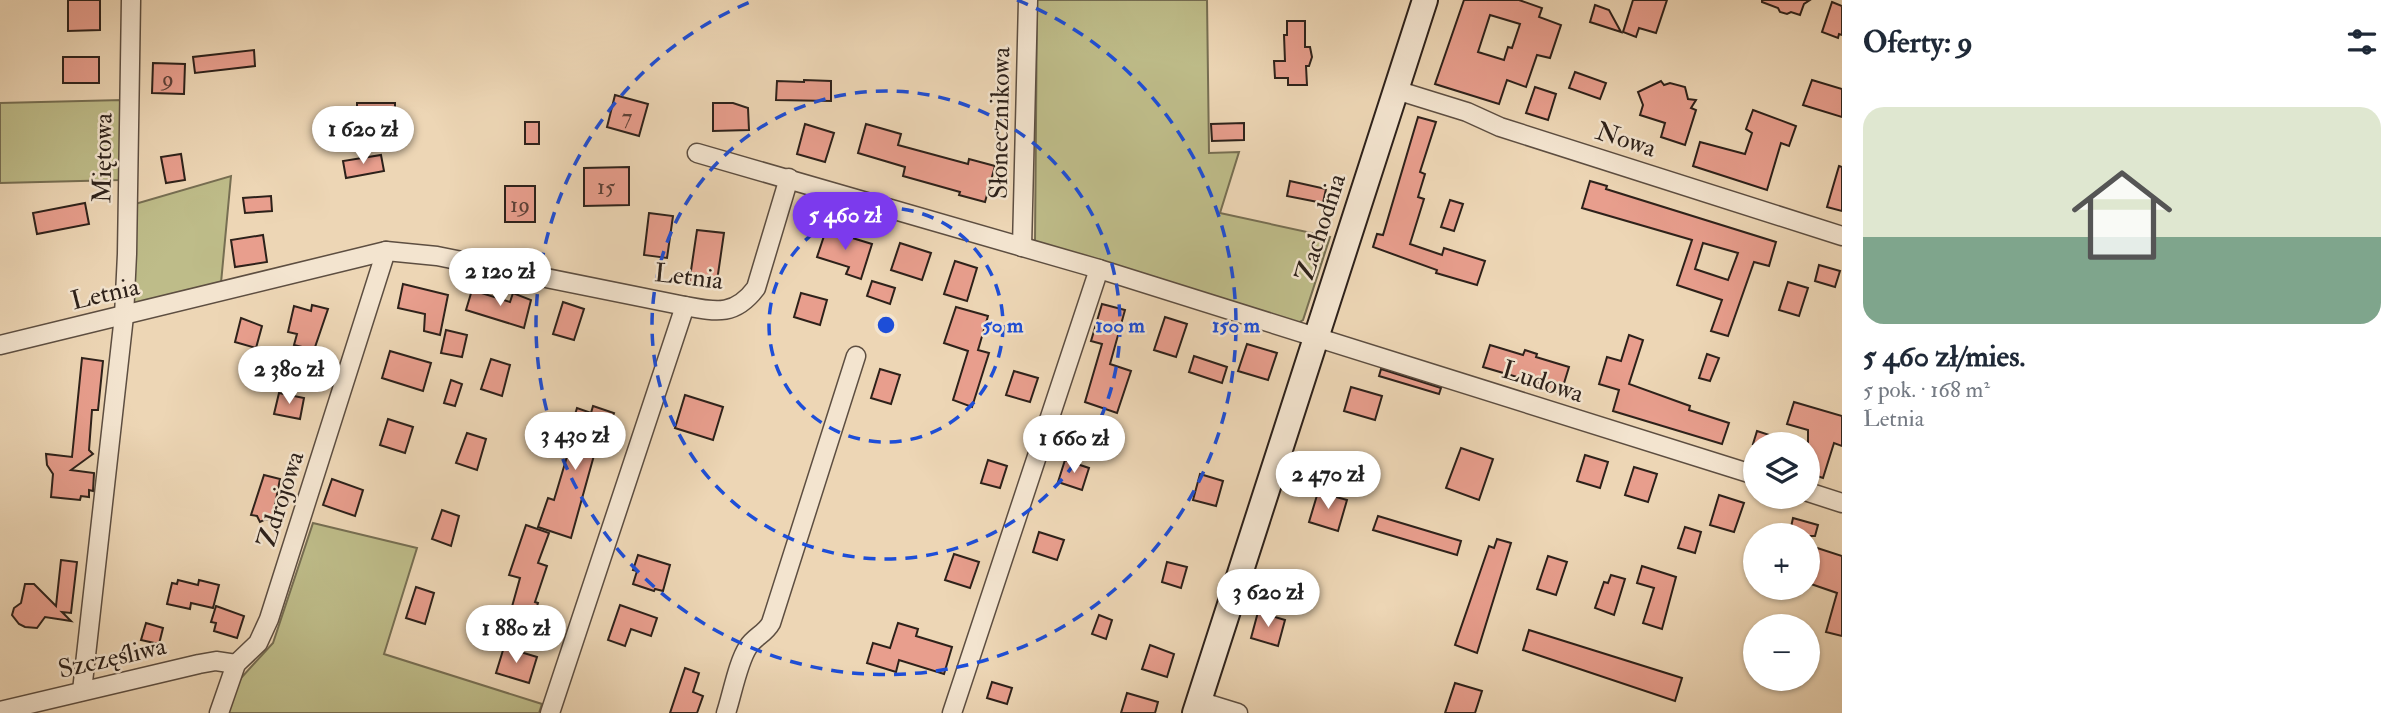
<!DOCTYPE html>
<html lang="pl">
<head>
<meta charset="utf-8">
<style>
  body { margin:0; font-family:"IM FELL Double Pica",serif; background:#f2f2f3; color:#1f2937; height:100vh; display:flex; flex-direction:column; font-size:26px; white-space:nowrap }
  * { box-sizing:border-box; margin:0 }
  p { font-size:23px; color:#747a83 }
  .icon { flex:none; width:38px; height:38px; fill:none; stroke:currentColor; stroke-width:2; stroke-linecap:round; stroke-linejoin:round }
  .map { position:relative; flex:1; overflow:hidden }
  .side { display:flex; flex-direction:column; background:#fff; width:560px }
  .side>* { flex:none }
  .fabs { position:absolute; left:1743px; top:432px; display:grid; gap:14px }
  .fabs a { display:grid; place-items:center; width:77px; height:77px; border-radius:50%; background:#fff; box-shadow:0 2px 5px #0004; font-size:35px }
  .price { position:absolute; translate:-50% -60px; padding:0 16px; border-radius:24px; background:#fff; color:#222; font-size:23px; line-height:46px; filter:drop-shadow(0 2px 4px #0008) }
  .price::after { content:''; position:absolute; left:50%; top:42px; width:21px; height:16px; margin-left:-10px; background:inherit; clip-path:polygon(0 0,100% 0,50% 100%) }
  .price.active { background:#7c3aed; color:#fff }
  ul { padding:0; list-style:none }
  li { display:grid; align-content:center; gap:14px; height:371px; padding:0 21px }
  li span { display:grid; place-items:center; height:217px; border-radius:21px; color:#555 }
  li>.icon { margin-inline-start:auto }
  span .icon { width:126px; height:126px; fill:#fffc; stroke-width:1 }
  li b { font-size:30px }
  h2 { display:flex; justify-content:space-between; align-items:center; height:84px; padding:0 21px; font-size:30px }
  main { display:flex; flex:1; min-height:0 }
  .map>svg:first-child { display:block }
  .green { fill:#bebc89; stroke:#766e52; stroke-width:2 }
  .building { fill:#e89e8d; stroke:#2d211a; stroke-width:2; fill-rule:evenodd }
  .lines { fill:none; stroke-linecap:round; stroke-linejoin:round }
  .street-casing { stroke:#5d4e41; stroke-width:21 }
  .secondary-casing { stroke:#2d211a; stroke-width:28 }
  .street { stroke:#f3e4cf; stroke-width:18 }
  .secondary { stroke:#f3e4cf; stroke-width:24 }
  .ring { fill:none; stroke:#1d4ed8; stroke-width:3.5; stroke-dasharray:12 9 }
  .labels { text-anchor:middle; stroke-width:5; stroke-linejoin:round; paint-order:stroke }
  .number-label { font-size:23px; fill:#5c4037 }
  .street-label { font-size:26px; fill:#2d211a; stroke:#f3e4cf }
  .centre { fill:#1d4ed8; stroke:#f3e4cf; stroke-width:3.5 }
  .ring-label { font-size:21px; text-anchor:middle; font-weight:bold; fill:#1d4ed8; stroke:#f3e4cf; stroke-width:5; stroke-linejoin:round; paint-order:stroke }
</style>
</head>
<body>
<main>
<div class="map">
<svg width="1842" height="713" viewBox="0 0 1842 713">
  <rect width="100%" height="100%" fill="#edd6b5"/>
  <filter id="stains"><feTurbulence type="fractalNoise" baseFrequency=".00286" numOctaves="4"/><feColorMatrix values="0 0 0 0 .2 0 0 0 0 .09 0 0 0 0 .02 0 0 0 .5 -.17"/></filter>
  <radialGradient id="worn" r=".72"><stop offset=".6" stop-color="#630" stop-opacity="0"/><stop offset="1" stop-color="#630" stop-opacity=".3"/></radialGradient>
  <g class="green">
    <polygon points="1037,0 1207,0 1209,153 1239,152 1220,213 1330,237 1303,320 1298,323 1035,243"/>
    <polygon points="122,100 120,180 0,183 0,103"/>
    <polygon points="231,176 221,283 134,305 135,204"/>
    <polygon points="313,523 417,548 384,654 542,704 539,713 225,713 241,678 273,643"/>
  </g>
  <g class="building">
    <polygon points="68,0 100,0 100,30 68,31"/>
    <path d="M1464,0H1519L1542,8L1539,17L1561,25L1550,58L1537,55L1526,87L1507,80L1499,104L1435,84ZM1490,15L1520,24L1512,48L1508,47L1504,60L1478,52Z"/>
    <polygon points="1633,0 1667,0 1656,33 1639,28 1636,37 1623,32"/>
    <polygon points="1762,0 1810,0 1804,4 1800,15 1791,12 1787,14 1780,12 1778,8 1762,2"/>
    <polygon points="1832,2 1842,6 1842,35 1839,34 1838,38 1822,32"/>
    <polygon points="1595,5 1609,10 1621,32 1590,22"/>
    <polygon points="1287,21 1305,21 1305,47 1310,47 1312,57 1309,66 1306,66 1307,85 1288,85 1288,78 1275,78 1274,61 1285,61 1284,35 1287,35"/>
    <polygon points="254,50 255,66 195,73 193,57"/>
    <rect x="63" y="57" width="36" height="26"/>
    <polygon points="153,63 185,64 184,94 152,93"/>
    <polygon points="1575,72 1606,83 1600,99 1569,88"/>
    <polygon points="804,80 831,81 831,101 776,100 777,81 804,82"/>
    <polygon points="1812,80 1842,89 1842,117 1803,105"/>
    <polygon points="1661,81 1664,85 1670,83 1685,87 1688,99 1696,100 1691,108 1696,110 1685,145 1661,137 1665,123 1640,115 1643,105 1638,92"/>
    <polygon points="1535,87 1556,94 1548,120 1526,113"/>
    <polygon points="615,95 648,104 639,136 607,127"/>
    <rect x="357" y="103" width="38" height="17"/>
    <polygon points="713,103 733,103 748,108 749,130 713,131"/>
    <polygon points="1753,110 1796,126 1789,146 1781,143 1767,190 1693,166 1700,142 1745,154 1752,133 1746,129"/>
    <polygon points="1418,117 1436,122 1420,172 1425,174 1418,197 1424,199 1410,244 1442,255 1444,248 1485,261 1477,285 1436,273 1437,270 1373,247 1377,234 1383,235"/>
    <rect x="525" y="122" width="14" height="22"/>
    <polygon points="1244,123 1244,140 1212,141 1211,124"/>
    <polygon points="805,124 834,133 825,162 797,154"/>
    <polygon points="866,124 901,134 898,145 968,164 969,159 995,166 985,202 959,195 960,192 903,176 905,167 858,153"/>
    <polygon points="181,154 185,180 166,183 161,157"/>
    <polygon points="381,155 384,171 346,178 343,161"/>
    <polygon points="1839,166 1842,167 1842,211 1827,207"/>
    <polygon points="629,167 629,205 584,206 584,168"/>
    <polygon points="1290,181 1326,189 1323,203 1287,196"/>
    <path d="M1590,181L1607,186L1606,189L1776,242L1769,266L1754,262L1728,336L1711,331L1722,300L1677,285L1692,240L1582,208ZM1703,243L1738,253L1728,280L1695,269Z"/>
    <rect x="505" y="186" width="30" height="36"/>
    <polygon points="271,196 272,211 245,213 243,198"/>
    <polygon points="1450,200 1463,204 1454,231 1441,227"/>
    <polygon points="85,203 89,224 37,234 33,213"/>
    <polygon points="649,213 673,216 667,258 644,255"/>
    <polygon points="697,230 724,233 716,288 689,284"/>
    <polygon points="826,230 872,244 861,279 846,274 849,267 817,257"/>
    <polygon points="263,235 267,262 235,267 231,240"/>
    <polygon points="900,243 931,253 922,280 891,270"/>
    <polygon points="955,261 977,268 967,301 944,294"/>
    <polygon points="1819,265 1840,271 1835,287 1815,281"/>
    <polygon points="872,281 895,288 890,304 867,296"/>
    <polygon points="1788,282 1808,288 1799,316 1779,310"/>
    <polygon points="403,284 448,295 440,335 424,331 425,314 398,308"/>
    <polygon points="472,290 510,302 513,293 531,300 524,328 466,310"/>
    <polygon points="801,293 827,300 820,325 794,317"/>
    <polygon points="563,302 584,309 574,340 553,334"/>
    <polygon points="1102,304 1125,310 1110,364 1131,371 1117,413 1085,402 1102,344 1091,341"/>
    <polygon points="312,305 328,309 314,350 294,345 297,334 288,332 294,306 311,311"/>
    <polygon points="956,307 988,316 978,350 989,353 972,407 953,400 968,351 944,343"/>
    <polygon points="1165,317 1187,324 1176,357 1154,350"/>
    <polygon points="241,318 262,326 256,348 235,342"/>
    <polygon points="446,330 467,335 462,357 441,353"/>
    <polygon points="1629,335 1643,340 1629,384 1690,406 1689,410 1729,423 1722,444 1613,411 1619,390 1599,384 1607,357 1621,361"/>
    <polygon points="1247,344 1277,353 1268,380 1238,371"/>
    <polygon points="1490,345 1523,355 1525,350 1537,354 1536,357 1569,367 1561,393 1540,387 1541,384 1483,367"/>
    <polygon points="390,351 431,363 423,391 382,378"/>
    <polygon points="1707,354 1719,358 1710,381 1699,378"/>
    <polygon points="1194,356 1227,367 1222,383 1189,372"/>
    <polygon points="82,358 103,361 98,410 92,410 89,450 93,454 71,470 94,473 93,491 89,490 89,497 81,496 80,500 51,497 53,474 47,465 46,454 72,457"/>
    <polygon points="491,359 510,365 502,396 481,389"/>
    <polygon points="880,369 900,375 891,404 871,398"/>
    <polygon points="1381,369 1441,388 1439,394 1379,376"/>
    <polygon points="1014,371 1038,378 1030,402 1006,395"/>
    <polygon points="451,380 462,384 455,406 444,403"/>
    <polygon points="1351,387 1382,396 1375,420 1344,411"/>
    <polygon points="279,393 304,398 300,419 274,414"/>
    <polygon points="685,395 723,407 713,440 675,428"/>
    <polygon points="1794,402 1842,416 1842,446 1834,443 1823,478 1808,473 1808,430 1787,424"/>
    <polygon points="593,406 614,413 608,429 604,427 598,441 571,538 538,527 548,498 554,500 574,433 570,431 577,408 591,413"/>
    <polygon points="388,419 413,427 405,453 380,445"/>
    <polygon points="1757,431 1791,442 1790,444 1753,444"/>
    <polygon points="467,433 486,439 477,470 456,463"/>
    <polygon points="1461,448 1493,459 1479,500 1446,488"/>
    <polygon points="1585,455 1608,462 1600,488 1577,481"/>
    <polygon points="988,460 1007,466 1000,488 981,483"/>
    <polygon points="1065,460 1089,468 1082,490 1058,482"/>
    <polygon points="1634,467 1657,474 1648,502 1625,495"/>
    <polygon points="1200,474 1223,481 1216,506 1193,500"/>
    <polygon points="264,475 280,479 272,520 266,519 260,522 257,516 251,515"/>
    <polygon points="332,479 363,490 355,516 323,505"/>
    <polygon points="1318,492 1347,500 1338,531 1309,522"/>
    <polygon points="1719,495 1744,503 1734,532 1710,525"/>
    <polygon points="442,510 459,516 451,546 432,539"/>
    <polygon points="1378,516 1461,541 1457,555 1373,530"/>
    <polygon points="1793,518 1818,525 1815,536 1789,536"/>
    <polygon points="526,525 549,533 538,563 547,566 535,602 538,603 531,628 508,621 520,578 509,575"/>
    <polygon points="1685,527 1701,532 1695,553 1678,548"/>
    <polygon points="1039,532 1064,540 1057,560 1033,552"/>
    <polygon points="1497,539 1511,543 1477,653 1455,645 1489,546 1494,548"/>
    <polygon points="1808,545 1842,556 1842,636 1826,632 1837,593 1808,583"/>
    <polygon points="954,554 979,562 970,588 945,580"/>
    <polygon points="638,555 670,565 663,591 655,589 654,591 633,584 637,571 633,570"/>
    <polygon points="1548,556 1567,562 1556,595 1537,589"/>
    <polygon points="61,560 77,562 71,613 62,612 71,621 45,617 37,628 25,627 19,624 12,615 14,608 21,603 25,584 34,584 56,606"/>
    <polygon points="1167,562 1187,567 1181,588 1162,582"/>
    <polygon points="1642,566 1676,577 1662,629 1643,623 1654,588 1637,583"/>
    <polygon points="1611,575 1625,579 1614,615 1595,608 1604,582 1608,583"/>
    <polygon points="178,580 198,585 199,580 219,585 213,608 191,603 190,609 167,604 172,583 177,584"/>
    <polygon points="416,587 434,593 425,624 406,618"/>
    <polygon points="620,605 657,618 651,636 631,629 625,646 608,640"/>
    <polygon points="216,606 244,616 237,638 214,631 216,623 211,622"/>
    <polygon points="1258,612 1285,620 1278,646 1251,638"/>
    <polygon points="1099,615 1112,620 1106,639 1092,634"/>
    <polygon points="146,623 163,628 159,644 141,640"/>
    <polygon points="898,623 918,629 916,636 952,647 944,674 899,660 896,672 867,663 873,643 890,648"/>
    <polygon points="1529,630 1682,678 1675,701 1523,650"/>
    <polygon points="1150,645 1174,654 1167,677 1142,669"/>
    <polygon points="504,647 537,657 529,683 496,673"/>
    <polygon points="685,668 699,673 693,692 703,696 697,713 670,713"/>
    <polygon points="992,682 1012,688 1007,704 987,698"/>
    <polygon points="1455,683 1482,691 1475,713 1445,713"/>
    <polygon points="1127,693 1158,702 1155,713 1121,713"/>
  </g>
  <g class="lines">
    <g class="street-casing">
      <g id="street">
        <polyline points="1396,90 1467,112 1500,127 1842,236"/>
        <polyline points="697,153 1099,269 1755,475"/>
        <polyline points="1022,247 1028,0"/>
        <path d="M0,345L386,251L437,256L685,306C717,312 735,316 756,288L789,178"/>
        <polyline points="1808,492 1842,503"/>
        <polyline points="82,691 124,316 127,254 131,0"/>
        <polyline points="1199,701 1238,713"/>
        <polyline points="0,711 199,664 216,661 236,664"/>
        <polyline points="219,713 236,664 258,643 269,619 386,251"/>
        <polyline points="550,713 685,306"/>
        <path d="M726,713C732,695 738,662 748,647C754,637 765,634 771,623L856,356"/>
        <polyline points="952,713 1099,269"/>
      </g>
    </g>
    <g class="secondary-casing">
      <polyline id="secondary" points="1195,713 1425,0"/>
    </g>
    <use href="#street" class="street"/>
    <use href="#secondary" class="secondary"/>
  </g>
  <g class="ring">
    <circle cx="886" cy="325" r="117"/>
    <circle cx="886" cy="325" r="234"/>
    <path d="M1017 0A350 350 0 1 1 755 0"/>
  </g>
  <g class="labels">
    <g class="number-label">
      <text x="168" y="86">9</text>
      <text x="627" y="124">7</text>
      <text x="606" y="194">15</text>
      <text x="520" y="212">19</text>
    </g>
    <g class="street-label">
      <text transform="translate(999 123) rotate(-89)" y="9">Słonecznikowa</text>
      <text transform="translate(1626 139) rotate(18)" y="9">Nowa</text>
      <text transform="translate(102 158) rotate(-89)" y="9">Miętowa</text>
      <text transform="translate(1320 227) rotate(-72)" y="9">Zachodnia</text>
      <text transform="translate(689 276) rotate(7)" y="9">Letnia</text>
      <text transform="translate(105 293) rotate(-13)" y="9">Letnia</text>
      <text transform="translate(1543 381) rotate(18)" y="9">Ludowa</text>
      <text transform="translate(280 499) rotate(-72)" y="9">Zdrojowa</text>
      <text transform="translate(112 657) rotate(-13)" y="9">Szczęśliwa</text>
    </g>
  </g>
  <circle cx="886" cy="325" r="10" class="centre"/>
  <g class="ring-label">
    <text x="1003" y="332">50 m</text>
    <text x="1120" y="332">100 m</text>
    <text x="1236" y="332">150 m</text>
  </g>
  <rect width="100%" height="100%" filter="url(#stains)"/>
  <rect width="100%" height="100%" fill="url(#worn)"/>
</svg>
<div class="fabs">
<a><svg class="icon" aria-label="layers" viewBox="0 0 24 24"><path d="M12 4l9 5-9 5-9-5zM3 14l9 5 9-5"/></svg></a>
<a>+</a>
<a>−</a>
</div>
<b class="price" style="left:363px;top:166px">1 620 zł</b>
<b class="price active" style="left:845px;top:252px">5 460 zł</b>
<b class="price" style="left:500px;top:308px">2 120 zł</b>
<b class="price" style="left:289px;top:406px">2 380 zł</b>
<b class="price" style="left:575px;top:472px">3 430 zł</b>
<b class="price" style="left:1074px;top:475px">1 660 zł</b>
<b class="price" style="left:1328px;top:511px">2 470 zł</b>
<b class="price" style="left:1268px;top:629px">3 620 zł</b>
<b class="price" style="left:516px;top:665px">1 880 zł</b>
</div>
<section class="side">
<h2>Oferty: 9<svg class="icon" aria-label="filters" viewBox="0 0 24 24"><path d="M4 7h16M4 17h16"/><circle cx="9" cy="7" r="2"/><circle cx="15" cy="17" r="2"/></svg></h2>
<ul>
<li><span style="background:linear-gradient(#dfe7d0 60%,#7fa58c 0)"><svg class="icon" aria-label="home" viewBox="0 0 24 24"><path d="M3 11l9-7 9 7M6 9v11h12V9"/></svg></span><div><b>5 460 zł/mies.</b><p>5 pok. · 168 m²</p><p>Letnia</p></div></li>
</ul>
</section>
</main>
</body>
</html>
